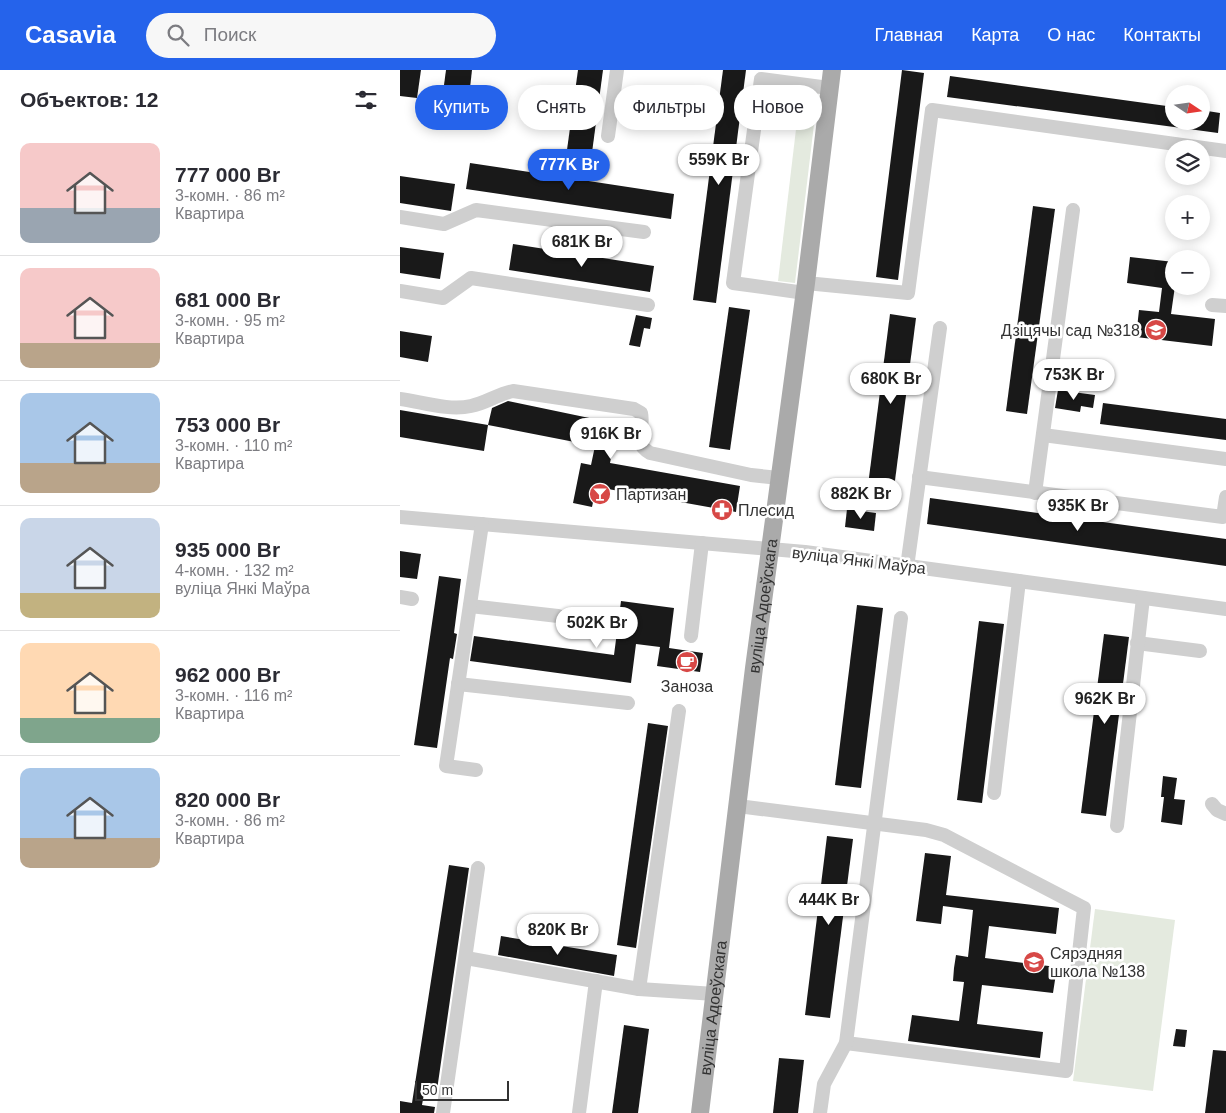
<!DOCTYPE html>
<html lang="ru">
<head>
<meta charset="utf-8">
<style>
  body { margin:0; font-family:Arial,sans-serif; background:#f7f7f7; color:#2b2b33; height:100vh; display:flex; flex-direction:column; font-size:19px; white-space:nowrap }
  * { box-sizing:border-box; margin:0 }
  p { font-size:16px; color:#7c7c81 }
  .icon { flex:none; width:28px; height:28px; fill:none; stroke:currentColor; stroke-width:2; stroke-linecap:round; stroke-linejoin:round }
  .map { position:relative; flex:1; overflow:hidden }
  .drawer { display:flex; flex-direction:column; background:#fff; width:400px }
  .drawer>* { flex:none }
  .top-card { position:absolute; left:15px; top:15px; width:475px; height:45px; display:flex; gap:10px }
  .needle { width:32px; rotate:103deg }
  .buttons { position:absolute; left:765px; top:15px; display:grid; gap:10px }
  .buttons a { display:grid; place-items:center; width:45px; height:45px; border-radius:50%; background:#fff; box-shadow:0 2px 12px #0003; font-size:25px }
  .scale { position:absolute; left:15px; bottom:12px; width:94px; box-sizing:border-box; padding-left:5px; border:2px solid #323232; border-top:0; font-size:14px; line-height:18px; white-space:nowrap; color:#323232; -webkit-text-stroke:4px #fff; paint-order:stroke }
  .price { position:absolute; translate:-50% -42px; padding:0 11px; border-radius:18px; background:#fff; color:#222; font-size:16px; line-height:32px; filter:drop-shadow(0 1px 2px #0008) }
  .price::after { content:''; position:absolute; left:50%; top:30px; width:15px; height:11px; margin-left:-8px; background:inherit; clip-path:polygon(0 0,100% 0,50% 100%) }
  .price.active { background:#2563eb; color:#fff }
  ul { padding:0; list-style:none }
  li { display:flex; align-items:center; gap:15px; height:125px; padding:0 20px }
  li+li { border-top:1px solid #e1e1e2 }
  li span { display:grid; place-items:center; flex:none; width:140px; height:100px; border-radius:10px; color:#555 }
  li>.icon { margin-inline-start:auto }
  span .icon { width:60px; height:60px; fill:#fffc; stroke-width:1 }
  li b { font-size:21px }
  h2 { display:flex; justify-content:space-between; align-items:center; height:60px; padding:0 20px; font-size:21px }
  .tag { padding:0 18px; border-radius:22px; background:#fff; box-shadow:0 2px 12px #0003; font-size:18px; line-height:45px }
  .tag.active { background:#2563eb; color:#fff }
  header { display:flex; align-items:center; gap:30px; box-sizing:border-box; height:70px; padding:0 25px; background:#2563eb; color:#fff }
  header strong { font-size:24px }
  nav { display:flex; gap:28px; margin-inline-start:auto; font-size:18px }
  .search { width:350px; height:45px; background:#f7f7f7; display:flex; align-items:center; gap:12px; box-sizing:border-box; padding:0 18px; border-radius:28px; color:#7c7c81; font-size:19px }
  main { display:flex; flex:1; min-height:0 }
  .map>svg:first-child { display:block }
  .green { fill:#e4eadf }
  .building { fill:#191919 }
  .lines { fill:none; stroke-linecap:round; stroke-linejoin:round }
  .minor { stroke:#cfcfcf; stroke-width:14 }
  .major { stroke:#aaa; stroke-width:18 }
  .labels { text-anchor:middle; stroke-width:5; stroke-linejoin:round; paint-order:stroke }
  .poi-label { font-size:16px; fill:#323232; stroke:#fff; text-anchor:start }
  .street-label { font-size:16px; fill:#323232; stroke:#fff }
</style>
</head>
<body>
<header>
<strong>Casavia</strong>
<div class="search"><svg class="icon" aria-label="search" viewBox="0 0 24 24"><circle cx="10" cy="10" r="6"/><path d="M15 15l6 6"/></svg>Поиск</div>
<nav><a>Главная</a><a>Карта</a><a>О нас</a><a>Контакты</a></nav>
</header>
<main>
<section class="drawer">
<h2>Объектов: 12<svg class="icon" aria-label="filters" viewBox="0 0 24 24"><path d="M4 7h16M4 17h16"/><circle cx="9" cy="7" r="2"/><circle cx="15" cy="17" r="2"/></svg></h2>
<ul>
<li><span style="background:linear-gradient(#f6c9c9 65%,#9aa5b1 0)"><svg class="icon" aria-label="home" viewBox="0 0 24 24"><path d="M3 11l9-7 9 7M6 9v11h12V9"/></svg></span><div><b>777 000 Br</b><p>3-комн. · 86 m²</p><p>Квартира</p></div></li>
<li><span style="background:linear-gradient(#f6c9c9 75%,#b9a48a 0)"><svg class="icon" aria-label="home" viewBox="0 0 24 24"><path d="M3 11l9-7 9 7M6 9v11h12V9"/></svg></span><div><b>681 000 Br</b><p>3-комн. · 95 m²</p><p>Квартира</p></div></li>
<li><span style="background:linear-gradient(#a9c7e8 70%,#b9a48a 0)"><svg class="icon" aria-label="home" viewBox="0 0 24 24"><path d="M3 11l9-7 9 7M6 9v11h12V9"/></svg></span><div><b>753 000 Br</b><p>3-комн. · 110 m²</p><p>Квартира</p></div></li>
<li><span style="background:linear-gradient(#c9d6e8 75%,#c2b280 0)"><svg class="icon" aria-label="home" viewBox="0 0 24 24"><path d="M3 11l9-7 9 7M6 9v11h12V9"/></svg></span><div><b>935 000 Br</b><p>4-комн. · 132 m²</p><p>вуліца Янкі Маўра</p></div></li>
<li><span style="background:linear-gradient(#ffd9b3 75%,#7fa58c 0)"><svg class="icon" aria-label="home" viewBox="0 0 24 24"><path d="M3 11l9-7 9 7M6 9v11h12V9"/></svg></span><div><b>962 000 Br</b><p>3-комн. · 116 m²</p><p>Квартира</p></div></li>
<li><span style="background:linear-gradient(#a9c7e8 70%,#b9a48a 0)"><svg class="icon" aria-label="home" viewBox="0 0 24 24"><path d="M3 11l9-7 9 7M6 9v11h12V9"/></svg></span><div><b>820 000 Br</b><p>3-комн. · 86 m²</p><p>Квартира</p></div></li>
</ul>
</section>
<div class="map">
<svg width="826" height="1043" viewBox="0 0 826 1043">
  <rect width="100%" height="100%" fill="#fff"/>
  <g class="green">
    <polygon points="401,17 418,21 395,213 378,211"/>
    <polygon points="695,839 775,850 753,1021 673,1011"/>
  </g>
  <g class="building">
    <polygon points="0,0 21,0 17,28 0,26"/>
    <polygon points="46,0 72,0 70,18 44,15"/>
    <polygon points="178,0 203,0 191,90 166,87"/>
    <polygon points="323,0 346,0 316,233 293,230"/>
    <polygon points="502,0 524,3 498,210 476,207"/>
    <polygon points="550,6 774,37 774,57 547,27"/>
    <polygon points="801,40 820,43 818,63 774,57 774,51 801,51"/>
    <polygon points="70,93 274,124 271,149 66,119"/>
    <polygon points="0,106 55,114 51,141 0,133"/>
    <polygon points="633,136 655,139 627,344 606,341"/>
    <polygon points="113,174 254,196 250,222 109,200"/>
    <polygon points="0,177 44,183 40,209 0,203"/>
    <polygon points="730,187 774,192 775,216 771,244 815,249 812,276 736,267 739,240 759,242 762,218 727,213"/>
    <polygon points="329,237 350,240 330,380 309,377"/>
    <polygon points="490,244 516,248 493,426 467,423"/>
    <polygon points="236,245 252,248 250,259 244,258 240,277 229,275"/>
    <polygon points="0,261 32,266 28,292 0,287"/>
    <polygon points="658,320 695,325 693,338 681,336 680,342 655,338"/>
    <polygon points="108,331 218,354 210,393 340,416 336,442 208,419 207,425 195,423 192,437 173,433 181,393 191,395 195,376 88,355 92,338"/>
    <polygon points="703,333 826,349 826,370 700,354"/>
    <polygon points="0,340 88,355 84,381 0,367"/>
    <polygon points="530,428 826,469 826,496 527,454"/>
    <polygon points="447,439 476,443 474,461 445,457"/>
    <polygon points="0,481 21,484 17,509 0,507"/>
    <polygon points="39,506 61,509 54,563 57,564 53,589 50,588 37,678 14,675"/>
    <polygon points="221,531 274,538 269,578 303,583 300,602 257,596 260,577 236,574 231,613 70,591 74,566 214,585"/>
    <polygon points="457,535 483,538 461,718 435,715"/>
    <polygon points="579,551 604,554 582,733 557,730"/>
    <polygon points="704,564 729,567 706,746 681,743"/>
    <polygon points="248,653 268,656 236,878 217,875"/>
    <polygon points="763,706 777,708 774,729 785,730 782,755 761,752 764,727 761,727"/>
    <polygon points="427,766 453,769 430,948 405,945"/>
    <polygon points="525,783 551,786 546,825 659,838 656,864 589,856 585,888 657,897 653,923 582,915 577,954 643,962 640,988 508,971 512,945 559,951 564,912 553,911 554,898 556,885 568,887 573,840 543,836 541,854 516,851"/>
    <polygon points="49,795 69,798 37,1020 25,1018 22,1035 35,1037 34,1043 0,1043 0,1031 12,1033"/>
    <polygon points="101,866 217,885 214,906 98,885"/>
    <polygon points="224,955 249,959 238,1043 212,1043"/>
    <polygon points="776,959 787,960 785,977 773,976"/>
    <polygon points="813,980 826,981 826,1043 805,1043"/>
    <polygon points="379,988 404,990 398,1043 373,1043"/>
  </g>
  <g class="lines">
    <g class="minor">
      <polyline points="208,66 217,0"/>
      <polyline points="0,147 44,154 76,140 244,162"/>
      <polyline points="406,213 508,223 532,40 826,81"/>
      <polyline points="0,221 43,228 71,208 248,235"/>
      <polyline points="405,223 333,213 361,9 429,18"/>
      <polyline points="812,235 826,236"/>
      <path d="M0,329C22,332 49,341 71,336C86,333 98,324 113,321L234,339L241,343C245,360 231,372 250,383L351,405L379,408"/>
      <polyline points="643,365 826,389"/>
      <polyline points="519,407 823,447 826,427"/>
      <polyline points="635,423 673,140"/>
      <polyline points="0,447 405,482 826,539"/>
      <polyline points="507,497 540,258"/>
      <polyline points="0,527 12,529"/>
      <polyline points="70,536 158,546"/>
      <polyline points="291,566 302,473"/>
      <polyline points="737,573 800,581"/>
      <polyline points="58,614 228,633"/>
      <polyline points="76,700 46,696 82,454"/>
      <polyline points="594,723 619,511"/>
      <polyline points="812,734 817,740 826,744"/>
      <polyline points="338,736 526,760 544,765 684,838 666,1001 446,973"/>
      <polyline points="717,756 743,528"/>
      <polyline points="66,888 239,919 315,924"/>
      <polyline points="239,919 279,641"/>
      <polyline points="43,1043 78,798"/>
      <polyline points="179,1043 196,911"/>
      <polyline points="420,1043 424,1014 446,973 501,548"/>
    </g>
    <path class="major" id="s1" d="M300,1043L354,598L406,213L432,0"/>
  </g>
  <defs>
    <g id="school-disc" transform="scale(1.125)"><circle r="9.5" fill="#d74846" stroke="#fff"/><path d="M0-5L7-2L0 1L-7-2ZM-4 1L0 2.5L4 1V4Q0 6-4 4Z" fill="#fff"/></g>
    <g id="bar-disc" transform="scale(1.125)"><circle r="9.5" fill="#d74846" stroke="#fff"/><path d="M-6-5H6L.8 .8V4.5H3.5V6h-7V4.5H-.8V.8Z" fill="#fff"/></g>
    <g id="pharmacy-disc" transform="scale(1.125)"><circle r="9.5" fill="#d74846" stroke="#fff"/><path d="M-2-6h4v4h4v4h-4v4h-4v-4h-4v-4h4Z" fill="#fff"/></g>
    <g id="cafe-disc" transform="scale(1.125)"><circle r="9.5" fill="#d74846" stroke="#fff"/><path d="M-5.5-4.5H6V0H3Q3 3.5 0 3.5H-2.5Q-5.5 3.5-5.5 0ZM3-3.2v2h1.7v-2ZM-6 4.5H4V6H-6Z" fill="#fff"/></g>
  </defs>
  <g fill-rule="evenodd">
    <use href="#school-disc" x="756" y="260"/>
    <use href="#bar-disc" x="200" y="424"/>
    <use href="#pharmacy-disc" x="322" y="440"/>
    <use href="#cafe-disc" x="287" y="592"/>
    <use href="#school-disc" x="634" y="892"/>
  </g>
  <g class="labels">
    <g class="poi-label">
      <text x="740" y="266" text-anchor="end">Дзіцячы сад №318</text>
      <text x="216" y="430">Партизан</text>
      <text x="338" y="446">Плесид</text>
      <text x="287" y="622" text-anchor="middle">Заноза</text>
      <text x="650" y="889">Сярэдняя<tspan x="650" dy="18">школа №138</tspan></text>
    </g>
    <g class="street-label">
      <text transform="translate(459 490) rotate(7)" y="6">вуліца Янкі Маўра</text>
      <text dy="6" stroke="none"><textPath href="#s1" startOffset="511">вуліца Адоеўскага</textPath></text>
      <text dy="6" stroke="none"><textPath href="#s1" startOffset="106">вуліца Адоеўскага</textPath></text>
    </g>
  </g>
</svg>
<div class="buttons">
<a><svg class="needle" viewBox="-14 -14 28 28"><path d="M0-13l5 13h-10z" fill="#e53935"/><path d="M0 13l5-13h-10z" fill="#7c7c81"/></svg></a>
<a><svg class="icon" aria-label="layers" viewBox="0 0 24 24"><path d="M12 4l9 5-9 5-9-5zM3 14l9 5 9-5"/></svg></a>
<a>+</a>
<a>−</a>
</div>
<div class="scale">50 m</div>
<b class="price" style="left:319px;top:116px">559K Br</b>
<b class="price active" style="left:169px;top:121px">777K Br</b>
<b class="price" style="left:182px;top:198px">681K Br</b>
<b class="price" style="left:674px;top:331px">753K Br</b>
<b class="price" style="left:491px;top:335px">680K Br</b>
<b class="price" style="left:211px;top:390px">916K Br</b>
<b class="price" style="left:461px;top:450px">882K Br</b>
<b class="price" style="left:678px;top:462px">935K Br</b>
<b class="price" style="left:197px;top:579px">502K Br</b>
<b class="price" style="left:705px;top:655px">962K Br</b>
<b class="price" style="left:429px;top:856px">444K Br</b>
<b class="price" style="left:158px;top:886px">820K Br</b>
<div class="top-card">
<a class="tag active">Купить</a>
<a class="tag">Снять</a>
<a class="tag">Фильтры</a>
<a class="tag">Новое</a>
</div>
</div>
</main>
</body>
</html>
